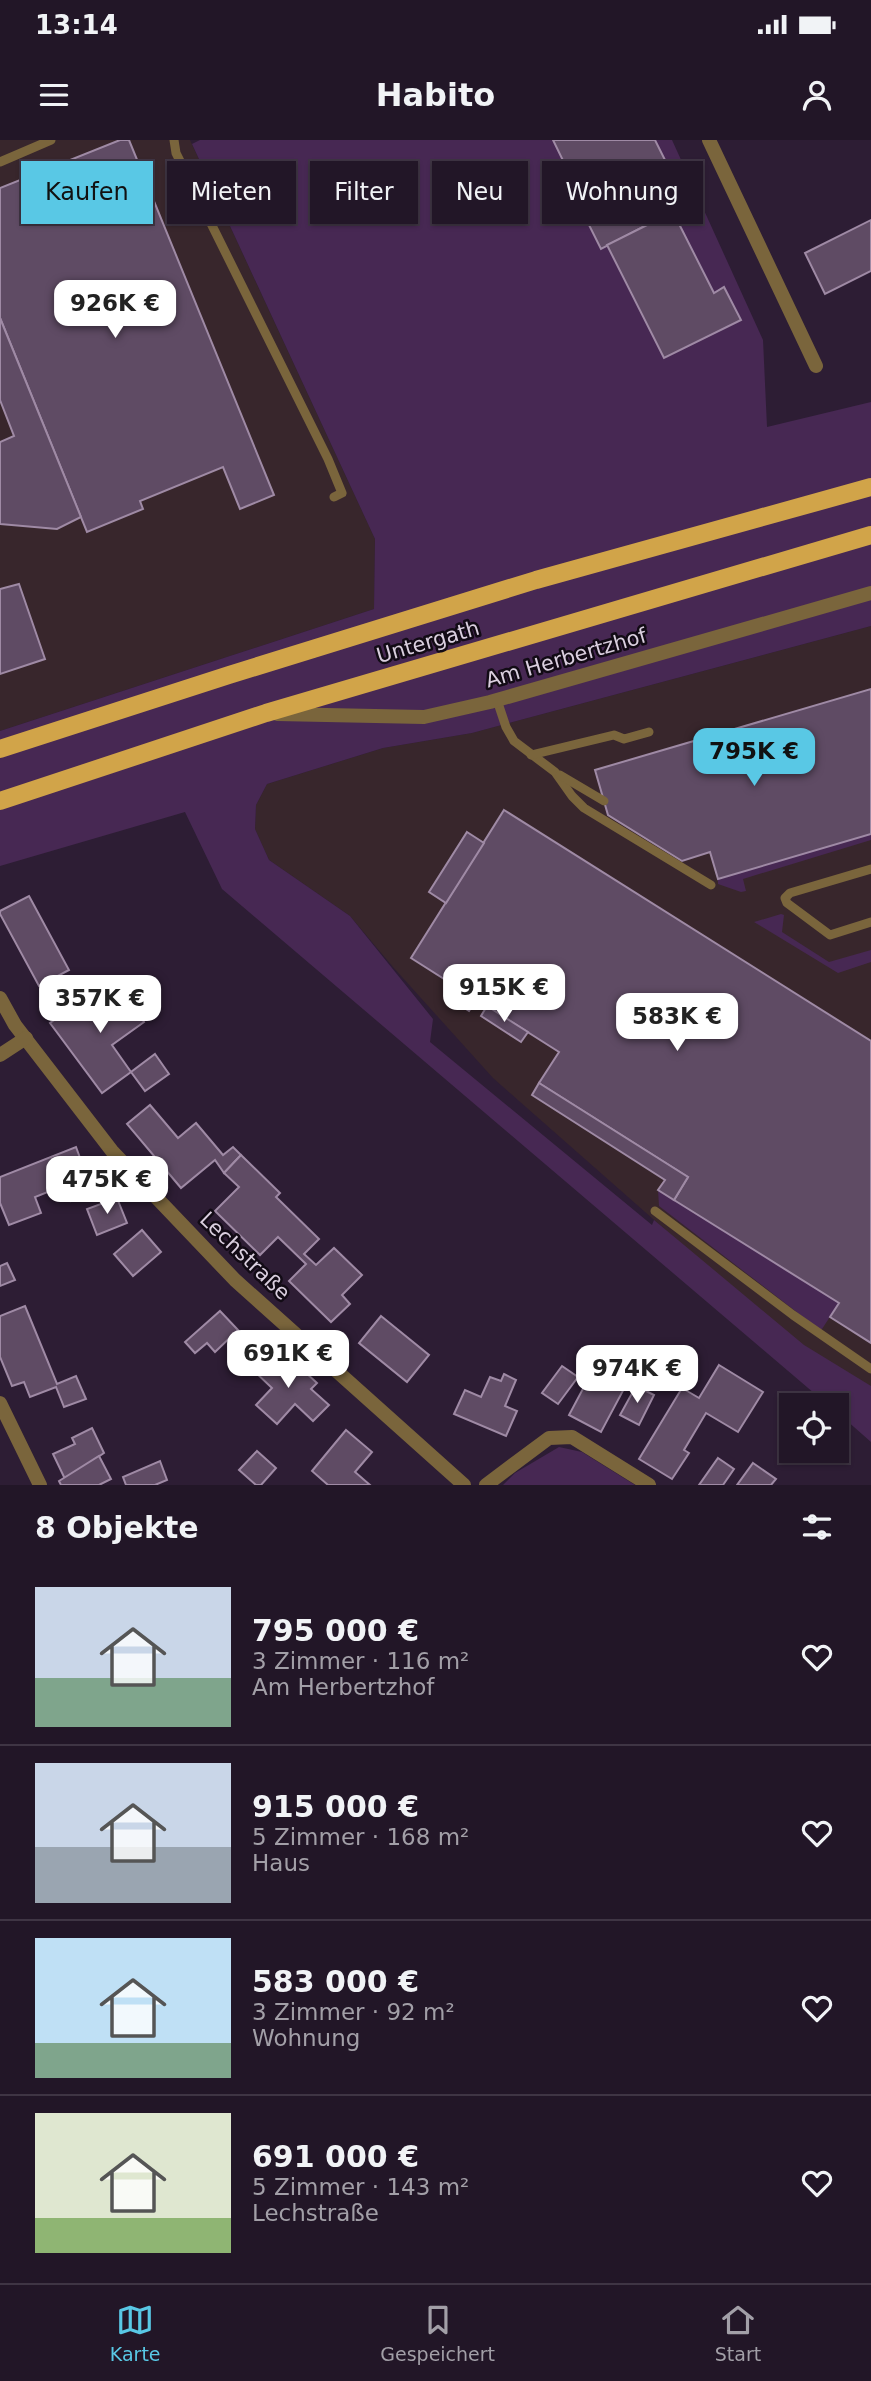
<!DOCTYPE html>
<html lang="de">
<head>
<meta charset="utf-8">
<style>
  body { margin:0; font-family:"DejaVu Sans",sans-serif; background:#2a1f2f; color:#f1f3f6; height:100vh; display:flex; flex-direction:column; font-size:26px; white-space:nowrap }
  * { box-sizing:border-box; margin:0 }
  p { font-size:23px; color:#a29fa7 }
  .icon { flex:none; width:38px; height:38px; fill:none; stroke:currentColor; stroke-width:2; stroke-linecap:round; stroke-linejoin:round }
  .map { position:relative; height:1345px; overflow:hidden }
  .drawer { display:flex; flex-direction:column; background:#221627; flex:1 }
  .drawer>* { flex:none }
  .hud { position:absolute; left:21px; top:21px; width:830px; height:63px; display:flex; gap:14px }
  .controls { position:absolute; left:779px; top:1253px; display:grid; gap:14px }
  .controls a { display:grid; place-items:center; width:70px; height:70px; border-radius:0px; background:#221627; box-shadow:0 2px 5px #0004,0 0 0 2px #3f3544; font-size:35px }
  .price { position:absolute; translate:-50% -60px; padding:0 16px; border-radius:14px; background:#fff; color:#222; font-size:23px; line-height:46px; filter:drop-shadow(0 2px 4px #0008) }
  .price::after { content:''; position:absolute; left:50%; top:42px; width:21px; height:16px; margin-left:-10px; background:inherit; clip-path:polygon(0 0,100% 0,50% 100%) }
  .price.on { background:#59c8e5; color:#111 }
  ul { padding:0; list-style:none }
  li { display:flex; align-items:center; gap:21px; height:175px; padding:0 35px }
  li+li { border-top:2px solid #3f3544 }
  li span { display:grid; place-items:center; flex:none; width:196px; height:140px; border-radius:0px; color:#555 }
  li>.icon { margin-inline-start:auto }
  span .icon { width:84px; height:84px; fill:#fffc; stroke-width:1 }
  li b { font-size:30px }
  h2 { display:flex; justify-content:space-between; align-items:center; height:84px; padding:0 35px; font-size:30px }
  .chip { padding:0 24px; border-radius:0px; background:#221627; box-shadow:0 2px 5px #0004,0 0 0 2px #3f3544; font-size:24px; line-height:63px }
  .chip.on { background:#59c8e5; color:#111 }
  .status { display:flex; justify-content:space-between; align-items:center; height:49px; padding:0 35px; background:#221627; direction:ltr }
  .status svg { height:19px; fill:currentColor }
  header { display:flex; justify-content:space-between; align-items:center; height:91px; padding:0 35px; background:#221627; font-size:32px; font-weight:700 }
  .tab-bar { display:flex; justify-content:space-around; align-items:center; height:98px; border-top:2px solid #3f3544; background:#221627; font-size:19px; color:#a29fa7 }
  .tab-bar a { display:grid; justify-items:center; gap:4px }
  .tab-bar .on { color:#59c8e5 }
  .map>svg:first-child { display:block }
  .commercial { fill:#38262c }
  .green { fill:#472853 }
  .building { fill:#5f4b64; stroke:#9f8aa5; stroke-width:2 }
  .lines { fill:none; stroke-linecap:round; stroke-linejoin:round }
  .service { stroke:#7a653c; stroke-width:9 }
  .minor { stroke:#7a653c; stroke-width:14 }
  .primary { stroke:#d1a449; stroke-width:18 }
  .labels { text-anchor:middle; stroke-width:5; stroke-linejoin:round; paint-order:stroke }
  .street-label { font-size:21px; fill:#dacfdf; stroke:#120b15 }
</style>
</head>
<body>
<div class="status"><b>13:14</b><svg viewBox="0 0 49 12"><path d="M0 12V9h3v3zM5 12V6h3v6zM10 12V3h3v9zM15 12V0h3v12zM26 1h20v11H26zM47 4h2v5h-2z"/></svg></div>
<header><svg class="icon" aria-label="menu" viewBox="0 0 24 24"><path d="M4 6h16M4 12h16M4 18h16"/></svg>Habito<svg class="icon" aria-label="person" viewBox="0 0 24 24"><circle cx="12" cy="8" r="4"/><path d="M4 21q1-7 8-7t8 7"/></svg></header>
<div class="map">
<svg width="871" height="1345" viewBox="0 0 871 1345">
  <rect width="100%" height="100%" fill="#2d1d34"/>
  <g class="commercial">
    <polygon points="0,0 190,0 375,399 374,469 0,591"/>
    <polygon points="871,486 871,1271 493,938 393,827 350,776 269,720 255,689 256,665 267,644 383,608 472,593"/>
  </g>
  <g class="green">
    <polygon points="200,0 672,0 763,200 767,287 871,262 871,486 472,593 383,608 267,644 256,665 255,689 269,720 350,776 433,879 430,902 652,1085 654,1080 804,1205 871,1246 871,1302 837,1272 836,1265 828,1265 222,749 185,672 0,726 0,591 374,469 375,399 192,4"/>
    <polygon points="871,694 871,700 743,739 746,751 741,752 718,744 718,739"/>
    <polygon points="781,774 784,775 782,792 829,822 871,810 871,822 838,833 754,782"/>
    <polygon points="658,1050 839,1163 822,1189 820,1190 659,1066"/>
    <polygon points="559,1307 582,1312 635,1345 503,1345 515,1333"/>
  </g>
  <g class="building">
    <polygon points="120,0 129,0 274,355 240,369 223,327 140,361 143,369 87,392 0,178 0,48"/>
    <polygon points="553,0 655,0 678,46 674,48 683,66 601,109 587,81 601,74 590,51 575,58 568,43 573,41"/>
    <polygon points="673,72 714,153 724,147 741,180 664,218 607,105"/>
    <polygon points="871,80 871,131 825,154 805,113"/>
    <polygon points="0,178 81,377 57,389 0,384 0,302 14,296 0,260"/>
    <polygon points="19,444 45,519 0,534 0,449"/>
    <polygon points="871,549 871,694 718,739 710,712 682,721 608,675 595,630"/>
    <polygon points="504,670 871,901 871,1203 830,1177 839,1163 674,1060 688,1037 539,943 559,912 411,818"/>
    <polygon points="467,692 484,703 446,763 429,752"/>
    <polygon points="29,756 69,830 39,846 0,774 0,771"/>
    <polygon points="112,838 144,882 112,905 131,932 102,953 50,883 70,869 76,877 104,858 97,849"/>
    <polygon points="457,847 477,860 469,871 450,859"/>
    <polygon points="487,866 528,892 521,902 481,876"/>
    <polygon points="155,914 169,934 145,951 131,932"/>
    <polygon points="539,943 688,1037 674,1060 658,1050 665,1040 532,955"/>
    <polygon points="150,965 178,998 196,983 223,1015 233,1007 241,1015 224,1033 215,1020 181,1048 127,984"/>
    <polygon points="76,1007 93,1053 71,1061 65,1045 35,1057 41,1073 9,1085 0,1063 0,1037"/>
    <polygon points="241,1015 280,1053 276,1057 319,1099 304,1114 316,1125 334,1108 362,1135 342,1155 350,1164 331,1182 289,1141 306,1124 278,1097 260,1115 215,1071 239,1047 224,1033"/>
    <polygon points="117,1058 127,1083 97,1095 87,1069"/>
    <polygon points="142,1090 161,1112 133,1136 114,1114"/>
    <polygon points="7,1123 15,1140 0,1146 0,1126"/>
    <polygon points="25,1166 57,1244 76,1236 86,1259 64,1267 56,1247 30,1257 24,1242 12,1246 0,1217 0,1176"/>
    <polygon points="220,1171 238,1190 215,1212 207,1203 195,1213 185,1202"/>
    <polygon points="381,1176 429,1215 407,1242 359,1203"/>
    <polygon points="270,1211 286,1226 292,1220 317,1243 311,1249 329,1265 313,1281 295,1264 277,1284 256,1265 272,1248 253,1230"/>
    <polygon points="602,1213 634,1230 601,1292 569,1275"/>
    <polygon points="719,1225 763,1252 738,1292 706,1273 684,1310 689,1313 672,1339 639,1319 682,1248 699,1258"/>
    <polygon points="562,1226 578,1237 558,1264 542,1253"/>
    <polygon points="504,1234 516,1240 505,1266 517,1271 506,1296 454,1274 465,1250 481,1257 490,1237 501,1241"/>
    <polygon points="636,1246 654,1255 639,1285 620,1275"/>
    <polygon points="92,1288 104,1313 65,1339 53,1314 75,1304 72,1298"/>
    <polygon points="346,1290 372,1312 355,1332 370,1345 328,1345 312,1331"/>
    <polygon points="257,1311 276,1328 261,1345 256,1345 239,1330"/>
    <polygon points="99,1316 111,1339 99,1345 61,1345 59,1341"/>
    <polygon points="718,1318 734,1329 723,1345 699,1345"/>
    <polygon points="160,1321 167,1340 155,1345 126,1345 123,1337"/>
    <polygon points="753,1323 776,1339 771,1345 737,1345"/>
  </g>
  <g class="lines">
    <g class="service">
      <polyline points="174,0 176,13 328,319 342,353 334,357"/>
      <polyline points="0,22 51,0"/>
      <polyline points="497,560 506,587 514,601 555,632 572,656 584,668 711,745"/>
      <polyline points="531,615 614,595 624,599 649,592"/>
      <polyline points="560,635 604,661"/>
      <polyline points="871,729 790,753 785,758 787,763 830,795 871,782"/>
      <polyline points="655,1071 793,1175 871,1229"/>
    </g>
    <g class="minor">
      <polyline points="709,0 816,226"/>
      <polyline points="277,574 424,577 490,562 871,453"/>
      <polyline points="0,858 15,885 112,1011 235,1140 464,1345"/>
      <polyline points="0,915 26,898"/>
      <polyline points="0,1263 40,1345"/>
      <polyline points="486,1345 549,1298 572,1297 649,1345"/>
    </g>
    <g class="primary">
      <polyline points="0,609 229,535 536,440 871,347"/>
      <polyline points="0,661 266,573 871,395"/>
    </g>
  </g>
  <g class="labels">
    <g class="street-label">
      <text transform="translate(428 502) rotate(-16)" y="7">Untergath</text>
      <text transform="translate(566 518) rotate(-16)" y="7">Am Herbertzhof</text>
      <text transform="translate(245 1116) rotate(44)" y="7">Lechstraße</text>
    </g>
  </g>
</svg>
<div class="controls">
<a><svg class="icon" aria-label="locate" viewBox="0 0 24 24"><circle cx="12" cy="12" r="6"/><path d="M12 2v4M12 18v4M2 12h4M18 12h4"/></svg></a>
</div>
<b class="price" style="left:115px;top:200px">926K €</b>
<b class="price on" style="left:754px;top:648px">795K €</b>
<b class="price" style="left:504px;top:884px">915K €</b>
<b class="price" style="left:100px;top:895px">357K €</b>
<b class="price" style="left:677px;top:913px">583K €</b>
<b class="price" style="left:107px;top:1076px">475K €</b>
<b class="price" style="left:288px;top:1250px">691K €</b>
<b class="price" style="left:637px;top:1265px">974K €</b>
<div class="hud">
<a class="chip on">Kaufen</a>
<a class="chip">Mieten</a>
<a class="chip">Filter</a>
<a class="chip">Neu</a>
<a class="chip">Wohnung</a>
</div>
</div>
<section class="drawer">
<h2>8 Objekte<svg class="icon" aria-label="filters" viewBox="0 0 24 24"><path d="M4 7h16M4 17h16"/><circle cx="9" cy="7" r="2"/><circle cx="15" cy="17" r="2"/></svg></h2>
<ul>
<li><span style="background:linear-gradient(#c9d6e8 65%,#7fa58c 0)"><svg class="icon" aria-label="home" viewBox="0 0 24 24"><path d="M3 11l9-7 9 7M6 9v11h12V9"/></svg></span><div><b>795 000 €</b><p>3 Zimmer · 116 m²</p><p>Am Herbertzhof</p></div><svg class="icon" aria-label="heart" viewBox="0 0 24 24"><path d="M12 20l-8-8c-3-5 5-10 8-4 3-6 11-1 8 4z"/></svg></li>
<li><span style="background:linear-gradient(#c9d6e8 60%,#9aa5b1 0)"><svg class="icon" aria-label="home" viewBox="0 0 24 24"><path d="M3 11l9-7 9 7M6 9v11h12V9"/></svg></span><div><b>915 000 €</b><p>5 Zimmer · 168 m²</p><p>Haus</p></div><svg class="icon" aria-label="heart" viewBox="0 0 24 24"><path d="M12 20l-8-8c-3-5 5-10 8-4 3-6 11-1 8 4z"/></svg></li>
<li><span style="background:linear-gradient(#bfe0f5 75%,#7fa58c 0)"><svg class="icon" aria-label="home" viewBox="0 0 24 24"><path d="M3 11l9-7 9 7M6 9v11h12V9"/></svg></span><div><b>583 000 €</b><p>3 Zimmer · 92 m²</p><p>Wohnung</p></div><svg class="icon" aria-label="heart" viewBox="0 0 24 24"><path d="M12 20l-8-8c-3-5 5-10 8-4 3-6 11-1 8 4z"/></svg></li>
<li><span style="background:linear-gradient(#dfe7d0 75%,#8fb573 0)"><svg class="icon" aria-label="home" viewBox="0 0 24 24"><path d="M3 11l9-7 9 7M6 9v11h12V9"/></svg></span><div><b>691 000 €</b><p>5 Zimmer · 143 m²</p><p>Lechstraße</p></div><svg class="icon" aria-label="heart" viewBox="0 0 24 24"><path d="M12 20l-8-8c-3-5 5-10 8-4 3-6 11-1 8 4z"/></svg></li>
</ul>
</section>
<nav class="tab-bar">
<a class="on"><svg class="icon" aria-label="map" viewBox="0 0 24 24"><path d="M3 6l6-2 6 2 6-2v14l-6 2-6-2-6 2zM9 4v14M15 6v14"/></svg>Karte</a>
<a><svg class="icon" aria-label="saved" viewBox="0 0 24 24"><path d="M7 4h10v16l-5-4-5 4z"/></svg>Gespeichert</a>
<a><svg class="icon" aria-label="home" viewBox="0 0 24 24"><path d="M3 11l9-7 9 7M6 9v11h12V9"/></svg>Start</a>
</nav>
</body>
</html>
